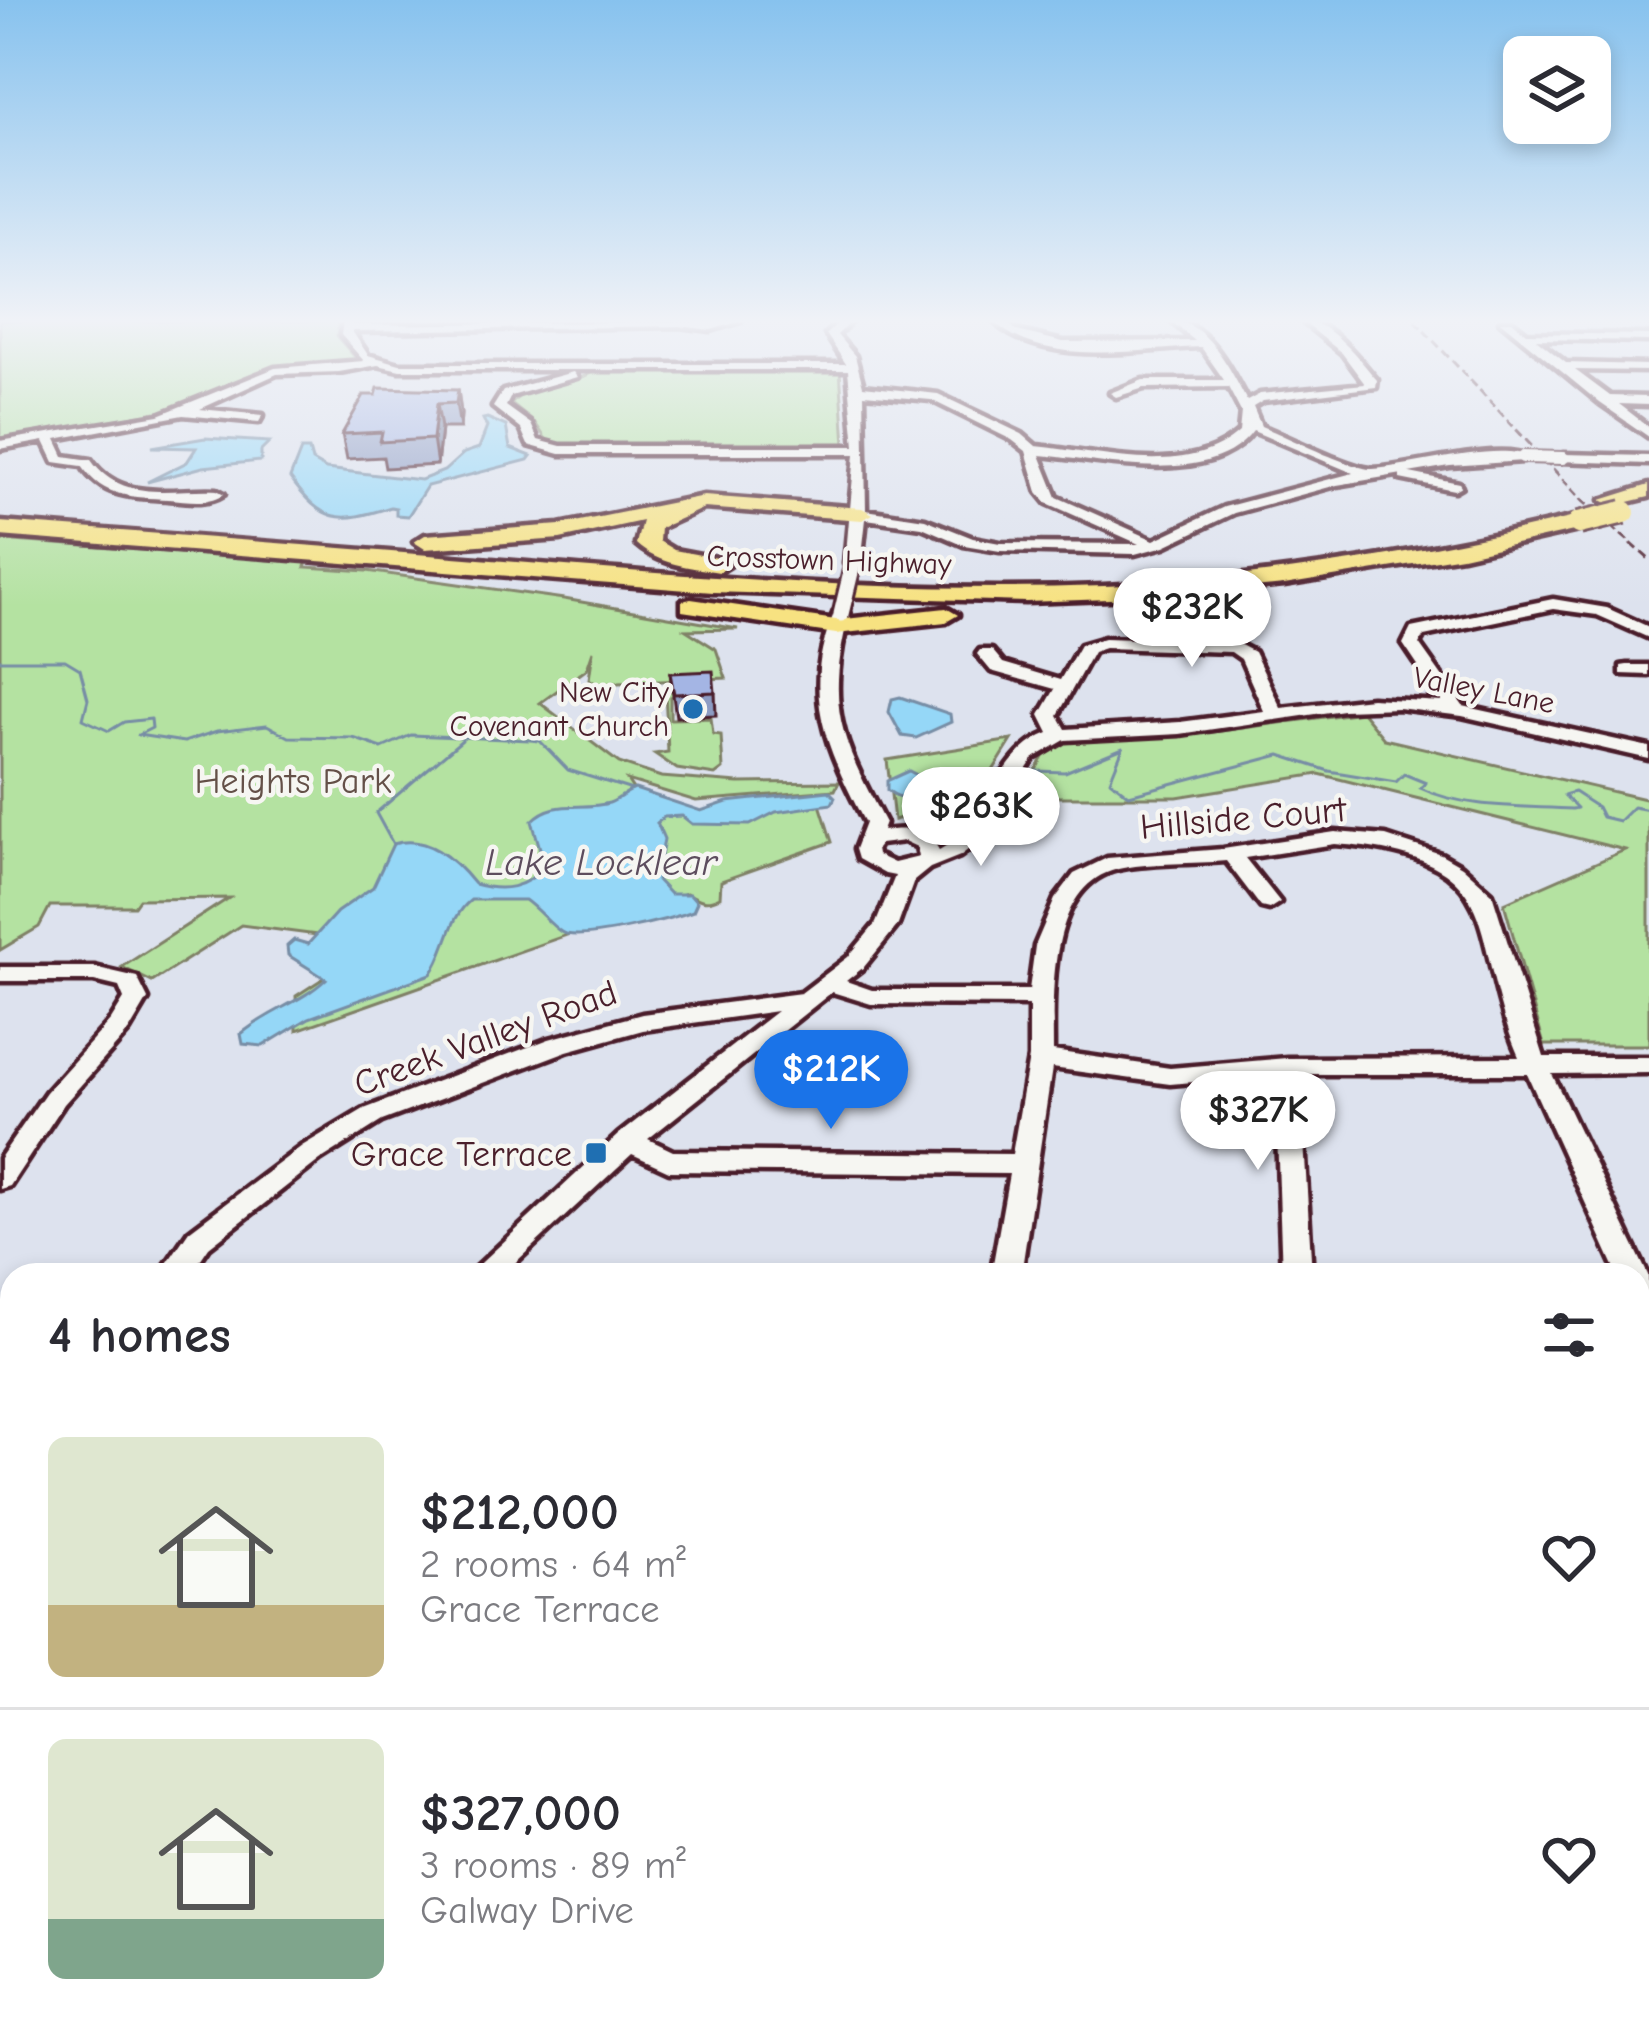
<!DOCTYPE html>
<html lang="en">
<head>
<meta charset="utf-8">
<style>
  body { margin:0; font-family:"Comic Neue",sans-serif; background:#f2f2f3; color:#2b2b33; height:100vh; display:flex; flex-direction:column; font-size:45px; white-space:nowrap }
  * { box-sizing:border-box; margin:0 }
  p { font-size:39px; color:#7c7c81 }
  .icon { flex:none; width:66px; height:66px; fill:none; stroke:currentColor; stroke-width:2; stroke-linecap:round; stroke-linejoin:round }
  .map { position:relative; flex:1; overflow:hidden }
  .drawer { position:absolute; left:0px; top:1263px; width:1650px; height:771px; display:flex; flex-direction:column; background:#fff; border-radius:36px 36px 0 0; box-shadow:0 6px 18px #0003 }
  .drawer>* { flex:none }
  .buttons { position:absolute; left:1503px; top:36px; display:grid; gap:24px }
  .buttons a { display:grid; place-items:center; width:108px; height:108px; border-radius:18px; background:#fff; box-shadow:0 6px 18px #0003; font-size:60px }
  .price { position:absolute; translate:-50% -102px; padding:0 27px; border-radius:42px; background:#fff; color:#222; font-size:39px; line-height:78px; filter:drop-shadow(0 3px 6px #0008) }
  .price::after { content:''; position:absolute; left:50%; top:72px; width:36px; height:27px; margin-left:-18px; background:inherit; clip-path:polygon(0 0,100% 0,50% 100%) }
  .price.active { background:#1a73e8; color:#fff }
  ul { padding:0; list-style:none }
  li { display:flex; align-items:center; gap:36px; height:300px; padding:0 48px }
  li+li { border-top:3px solid #e1e1e2 }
  li span { display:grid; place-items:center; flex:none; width:336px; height:240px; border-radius:18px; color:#555 }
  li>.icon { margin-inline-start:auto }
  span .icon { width:144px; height:144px; fill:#fffc; stroke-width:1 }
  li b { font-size:51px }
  h2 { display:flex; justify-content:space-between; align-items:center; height:144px; padding:0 48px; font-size:51px }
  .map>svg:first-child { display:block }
  .green { fill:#b4e2a1; stroke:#7f8066; stroke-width:3 }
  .water { fill:#95d7f7; stroke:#778da5; stroke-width:3 }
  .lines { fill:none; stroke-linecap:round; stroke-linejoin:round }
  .stream { stroke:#778da5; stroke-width:3 }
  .minor-casing { stroke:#4a1f2b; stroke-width:9 }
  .highway-casing { stroke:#4a1f2b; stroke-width:9 }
  .minor { fill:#f6f6f2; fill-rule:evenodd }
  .highway { fill:#f7e281; fill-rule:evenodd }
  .rail { stroke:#4a1f2b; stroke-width:3; stroke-dasharray:9 4.5; stroke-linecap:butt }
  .minor-bridge-far1-casing { stroke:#4a1f2b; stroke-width:16; stroke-linecap:butt }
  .minor-bridge-casing { stroke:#4a1f2b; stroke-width:21; stroke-linecap:butt }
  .highway-bridge-casing { stroke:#4a1f2b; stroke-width:28; stroke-linecap:butt }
  .minor-bridge-far1 { stroke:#f6f6f2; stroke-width:12 }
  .minor-bridge { stroke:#f6f6f2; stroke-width:15 }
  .highway-bridge { stroke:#f7e281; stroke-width:22 }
  .wall { fill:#8d9cc4; stroke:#4a1f2b; stroke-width:3 }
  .shaded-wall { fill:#737fa0; stroke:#4a1f2b; stroke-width:3 }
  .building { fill:#a4b5e4; stroke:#4a1f2b; stroke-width:3 }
  .poi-dot { fill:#1f6fb2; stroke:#f6f6f2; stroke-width:4.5 }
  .labels { text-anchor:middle; stroke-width:9; stroke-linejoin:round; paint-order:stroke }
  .far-street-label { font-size:30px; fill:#4a1f2b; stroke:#f6f6f2 }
  .far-poi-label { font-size:30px; fill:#4a1f2b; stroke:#f6f6f2; text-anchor:end }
  .park-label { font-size:36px; fill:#645048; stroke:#f6f6f2 }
  .street-label { font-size:36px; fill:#4a1f2b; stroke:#f6f6f2 }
  .poi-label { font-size:36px; fill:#4a1f2b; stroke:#f6f6f2; text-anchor:end }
  .water-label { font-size:39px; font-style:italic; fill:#5d4d5e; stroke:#f6f6f2 }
</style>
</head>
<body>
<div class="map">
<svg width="1649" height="2032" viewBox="0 0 1649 2032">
  <rect width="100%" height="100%" fill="#dde2ee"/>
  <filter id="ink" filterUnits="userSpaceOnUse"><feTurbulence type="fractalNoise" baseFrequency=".00833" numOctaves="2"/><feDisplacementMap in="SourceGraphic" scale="24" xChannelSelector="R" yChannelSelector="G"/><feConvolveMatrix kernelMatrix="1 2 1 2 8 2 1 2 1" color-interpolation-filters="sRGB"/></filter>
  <g filter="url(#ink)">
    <g class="green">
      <polygon points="0,321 338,321 337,337 360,363 273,367 174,409 0,440"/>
      <path d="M840,370L845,445H567L548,442L535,423L511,404C529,382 569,388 594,371Z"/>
      <path d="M0,540L307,562L305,567L367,571L564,599L738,629L686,630L716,649L726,678L596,684L589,679L593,651L587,669L540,703L619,763L661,777L739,783L839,782L835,790L696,801L627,780L633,789L696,816L818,798L832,842L721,881L720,897C703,905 700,899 686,893L297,1030L296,996L378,943L241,925L152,982L122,967L229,898L139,899L134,906H50L39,927L0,950Z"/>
      <polygon points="702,688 712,694 670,697 670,719 711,718 713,734 721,735 723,769 715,775 677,769 655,754 668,752 665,691"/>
      <polygon points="1362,712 1384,739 1649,800 1649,1045 1544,1045 1504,903 1625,850 1319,774 1177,797 1021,797 1044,755 1060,741 1198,734"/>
      <polygon points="1012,740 976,798 894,820 887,760"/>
      <polygon points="0,1475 12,1475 12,1637 0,1640"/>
    </g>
    <g class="water">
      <path d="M487,418L506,426L510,448L531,456L528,460L427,486L408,516L396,515V508L391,507C338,524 323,523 290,478L301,450H309L312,461L326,469L421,480L444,471L464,453L479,448L487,427L483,419Z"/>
      <polygon points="205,438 270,442 261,451 261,461 203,467 147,482 187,462 196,448 152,447"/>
      <polygon points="900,697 950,714 951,722 916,738 902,736 889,712 892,699"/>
      <path d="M970,769L980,775C950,794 919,814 887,790V781L909,771L921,777Z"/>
      <path d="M635,789L701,811L727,802L829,791L835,797L832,804L776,812L750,825L692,824L682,816L664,817L657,823L664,839L657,880L670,894H690L697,902L693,911C672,919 577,943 561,932C548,923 538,909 525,900H471C448,918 448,951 431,974L309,1018L263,1046L243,1044L241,1034C268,1011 302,1002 326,979L288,955L287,946L294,940L308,944L337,912L373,887L393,844C427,834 454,859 474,884C503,892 525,889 545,866L532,821C554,798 582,811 609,803C618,800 625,792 635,789Z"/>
    </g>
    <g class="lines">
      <g class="stream">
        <polyline points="0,660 65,660 80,669 88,699 83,719 109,731 124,722 151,719 152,728 138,735 184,742 217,731 267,725 289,737 353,738 382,748 411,735 530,740 540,741 568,770 632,790"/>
        <path d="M1036,771L1065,772L1123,748L1110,780L1129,795L1280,755L1329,771L1396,782L1404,774L1426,783L1420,788C1464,809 1524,806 1572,809L1577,808L1564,795L1574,792L1597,807L1602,817L1619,821L1633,807L1649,810"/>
        <polyline points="975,777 1005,769"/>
        <polyline points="393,844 376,813 462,740"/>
      </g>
      <g class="minor-casing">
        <g id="minor">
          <path d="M343,321H353V325L741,321L711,330L680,326L352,331L368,355L400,364H846L826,334L840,321H851L837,335L855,356L863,386L938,394L1022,434L1036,446C1099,452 1187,479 1239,432L1241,412L1228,387L1144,388L1116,397L1110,393L1143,380H1224L1201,347C1138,349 1043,368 993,321H1005L1017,331L1063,342L1195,341L1171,321C1208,321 1232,372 1247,401L1260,394L1365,384L1342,353L1302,321C1331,321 1359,359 1377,380L1376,387L1263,401L1253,407L1261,426C1284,435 1353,470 1373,469C1411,467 1499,441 1530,457L1523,461L1450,466L1337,485L1234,513L1165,546L1135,554L1000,551L964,545L922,527L866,519L861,564L853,569L845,564L855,454H560L528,445L521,429L493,407L503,391L573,372L577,377L511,396L506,406L531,424L538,440L561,446H855L848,370H400L378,365L339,372L277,374L200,409L263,415L259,422L183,415L56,439L64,456L91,460C121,503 171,488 217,490L224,494C206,505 189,500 168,499C132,497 103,498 82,466L54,462L44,441L0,449V441L159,415L275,368L364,361L341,335ZM864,394L931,400L1012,440L1026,451L1038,492L1047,503L1139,544L1000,543L973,538L925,519L866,510ZM1253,431L1353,473L1224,507L1154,540L1057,497L1040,455C1100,460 1211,489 1253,431Z"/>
          <polygon points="1500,321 1512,321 1527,333 1649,335 1649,341 1536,339 1566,363 1649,365 1649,371 1575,370 1610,396 1649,397 1649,405 1619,404 1649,427 1649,437 1600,403"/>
          <polygon points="1563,454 1649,456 1649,464 1558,461 1556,458"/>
          <polygon points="1405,472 1459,483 1461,486 1454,490 1400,479 1400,473"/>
          <path d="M1553,599L1607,608L1649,627V638L1597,615L1553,609L1424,636L1419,644L1463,706L1649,747V759L1462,716L1398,708L1343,710L1180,734L1065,740L1034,758L978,842L960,856L930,868L914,881L898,925L864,967L846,981L872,990H1029L1035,946L1055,899L1074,874L1107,858L1223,849L1335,832L1386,836L1441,854L1462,866L1492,893L1544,1057H1649V1073L1552,1074L1648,1275L1649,1321L1638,1316V1275H1618L1527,1074H1300L1312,1275H1282L1275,1075L1170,1084L1052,1068L1021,1275H991L1009,1174L669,1171L632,1154L502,1275H468L619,1134L777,1011L643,1030L567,1051L382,1121L320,1160L209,1247L190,1275H159L189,1231L302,1146L364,1109L549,1039L642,1014L801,993L848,957L876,923L895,876L885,874L858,859L855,849L865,823C827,749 799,693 835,611L849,614C825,709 841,739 885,823L882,831C904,828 928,827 939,850C991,823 994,754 1049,733L1040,715L1055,689L991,671L977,654L980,650H992L1003,663L1060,680L1080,645L1104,638L1235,642L1254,652L1281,708L1371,698L1442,702L1403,644L1411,628ZM1105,648L1231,652L1241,659L1264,711L1180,722L1066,729L1058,715L1093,652ZM904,841L917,847L919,857L894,863L877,855L876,849L880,844ZM1335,844C1516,858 1464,931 1519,1057L1287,1058L1170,1068L1053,1051C1053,995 1046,881 1123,868C1156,862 1192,864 1226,861L1261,907L1269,909L1280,902L1245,858ZM832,992L871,1004L1029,1005V1058L1012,1154L673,1151L648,1139Z"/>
          <polygon points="1627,665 1649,665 1649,675 1621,674 1621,666"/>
          <polygon points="0,967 94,967 137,977 148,999 129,1031 64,1104 10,1186 0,1189 0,1158 46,1092 111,1020 124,999 119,987 94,981 0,981"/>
          <polygon points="0,1347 12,1348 12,1374 0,1373"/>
          <polygon points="12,1625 12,1662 0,1667 0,1629"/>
          <polygon points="989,2022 1033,2022 1034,2032 990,2032"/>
          <polygon points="1470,2022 1514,2022 1517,2032 1473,2032"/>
        </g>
      </g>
      <g class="highway-casing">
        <g id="highway">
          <polygon points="1649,485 1649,497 1612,506 1601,500"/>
          <path d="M704,496L862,508L873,514L862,520L704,508L660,528L659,541L674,550L727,560L730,565L719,572C689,567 659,565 636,544L642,521L560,539L425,549L414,542L425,535L560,525Z"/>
          <path d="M1579,516L1587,518V528L1462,556L1284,585L1164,597L1026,602L713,592L0,536V522C160,534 320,546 479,559C687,576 895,594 1104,586C1265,579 1423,553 1579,516Z"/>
          <polygon points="691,599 836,620 946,608 958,615 946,622 836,634 682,611 682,601"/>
        </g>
      </g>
      <use href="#minor" class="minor"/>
      <use href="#highway" class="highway"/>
      <polyline class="rail" points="1415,321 1583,501 1649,559"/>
      <g class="minor-bridge-far1-casing">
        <polyline id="minor-bridge-far1" points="1523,457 1563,458"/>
      </g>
      <g class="minor-bridge-casing">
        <polyline id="minor-bridge" points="841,614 853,564"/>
      </g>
      <g class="highway-bridge-casing">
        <polyline id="highway-bridge" points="1579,523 1624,512"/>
      </g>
      <use href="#minor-bridge-far1" class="minor-bridge-far1"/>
      <use href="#minor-bridge" class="minor-bridge"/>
      <use href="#highway-bridge" class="highway-bridge"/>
    </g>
    <g class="wall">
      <polygon points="458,390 461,414 460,428 441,428 437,465 385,468 383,457 347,459 342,434"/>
      <polygon points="670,673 715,692 716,715 676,717"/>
    </g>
    <g class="shaded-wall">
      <polygon points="458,390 461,414 460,428 456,403"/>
      <polygon points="437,404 441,428 437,465 433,439"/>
    </g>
    <g class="building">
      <polygon points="378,388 458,390 456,403 437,404 433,439 380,442 382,432 342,434 364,395 376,395"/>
      <polygon points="713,671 715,692 674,694 670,673"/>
    </g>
  </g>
  <linearGradient id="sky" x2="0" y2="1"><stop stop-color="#87c2ee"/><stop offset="0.53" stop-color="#f0f2f7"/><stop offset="1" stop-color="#f0f2f7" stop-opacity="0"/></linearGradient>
  <rect width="1649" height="606" fill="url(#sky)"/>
  <g class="poi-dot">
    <circle cx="693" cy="709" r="12"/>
    <rect x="584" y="1141" width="24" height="24" rx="6"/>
  </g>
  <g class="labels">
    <g class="far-street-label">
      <text transform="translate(829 560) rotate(2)" y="10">Crosstown Highway</text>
      <text transform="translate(1484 690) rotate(11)" y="10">Valley Lane</text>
    </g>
    <g class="far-poi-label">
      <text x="669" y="702">New City<tspan x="669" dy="34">Covenant Church</tspan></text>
    </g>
    <g class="park-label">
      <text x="293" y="793">Heights Park</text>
    </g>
    <g class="street-label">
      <text transform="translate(1243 817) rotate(-5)" y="13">Hillside Court</text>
      <text transform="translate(485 1037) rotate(-20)" y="13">Creek Valley Road</text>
    </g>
    <g class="poi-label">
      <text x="572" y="1166">Grace Terrace</text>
    </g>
    <g class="water-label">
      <text x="601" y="875">Lake Locklear</text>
    </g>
  </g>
</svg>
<div class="buttons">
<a><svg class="icon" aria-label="layers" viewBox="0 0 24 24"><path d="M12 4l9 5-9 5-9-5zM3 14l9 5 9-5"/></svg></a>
</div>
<b class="price" style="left:1192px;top:670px">$232K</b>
<b class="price" style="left:981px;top:869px">$263K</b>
<b class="price active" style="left:831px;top:1132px">$212K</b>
<b class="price" style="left:1258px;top:1173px">$327K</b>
<section class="drawer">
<h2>4 homes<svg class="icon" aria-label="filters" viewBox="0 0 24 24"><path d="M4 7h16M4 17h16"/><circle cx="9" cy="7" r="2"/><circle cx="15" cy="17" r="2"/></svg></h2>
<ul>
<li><span style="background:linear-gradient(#dfe7d0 70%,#c2b280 0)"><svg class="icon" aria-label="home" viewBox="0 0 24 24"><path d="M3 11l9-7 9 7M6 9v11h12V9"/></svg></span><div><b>$212,000</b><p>2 rooms · 64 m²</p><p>Grace Terrace</p></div><svg class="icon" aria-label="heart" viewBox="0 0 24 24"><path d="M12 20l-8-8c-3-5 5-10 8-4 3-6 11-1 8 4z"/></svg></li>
<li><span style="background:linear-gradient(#dfe7d0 75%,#7fa58c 0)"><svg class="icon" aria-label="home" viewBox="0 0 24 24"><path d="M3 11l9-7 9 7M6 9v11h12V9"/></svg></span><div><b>$327,000</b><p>3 rooms · 89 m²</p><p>Galway Drive</p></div><svg class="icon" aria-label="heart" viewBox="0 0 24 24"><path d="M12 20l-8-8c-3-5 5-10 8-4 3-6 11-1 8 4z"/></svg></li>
</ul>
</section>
</div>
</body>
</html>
